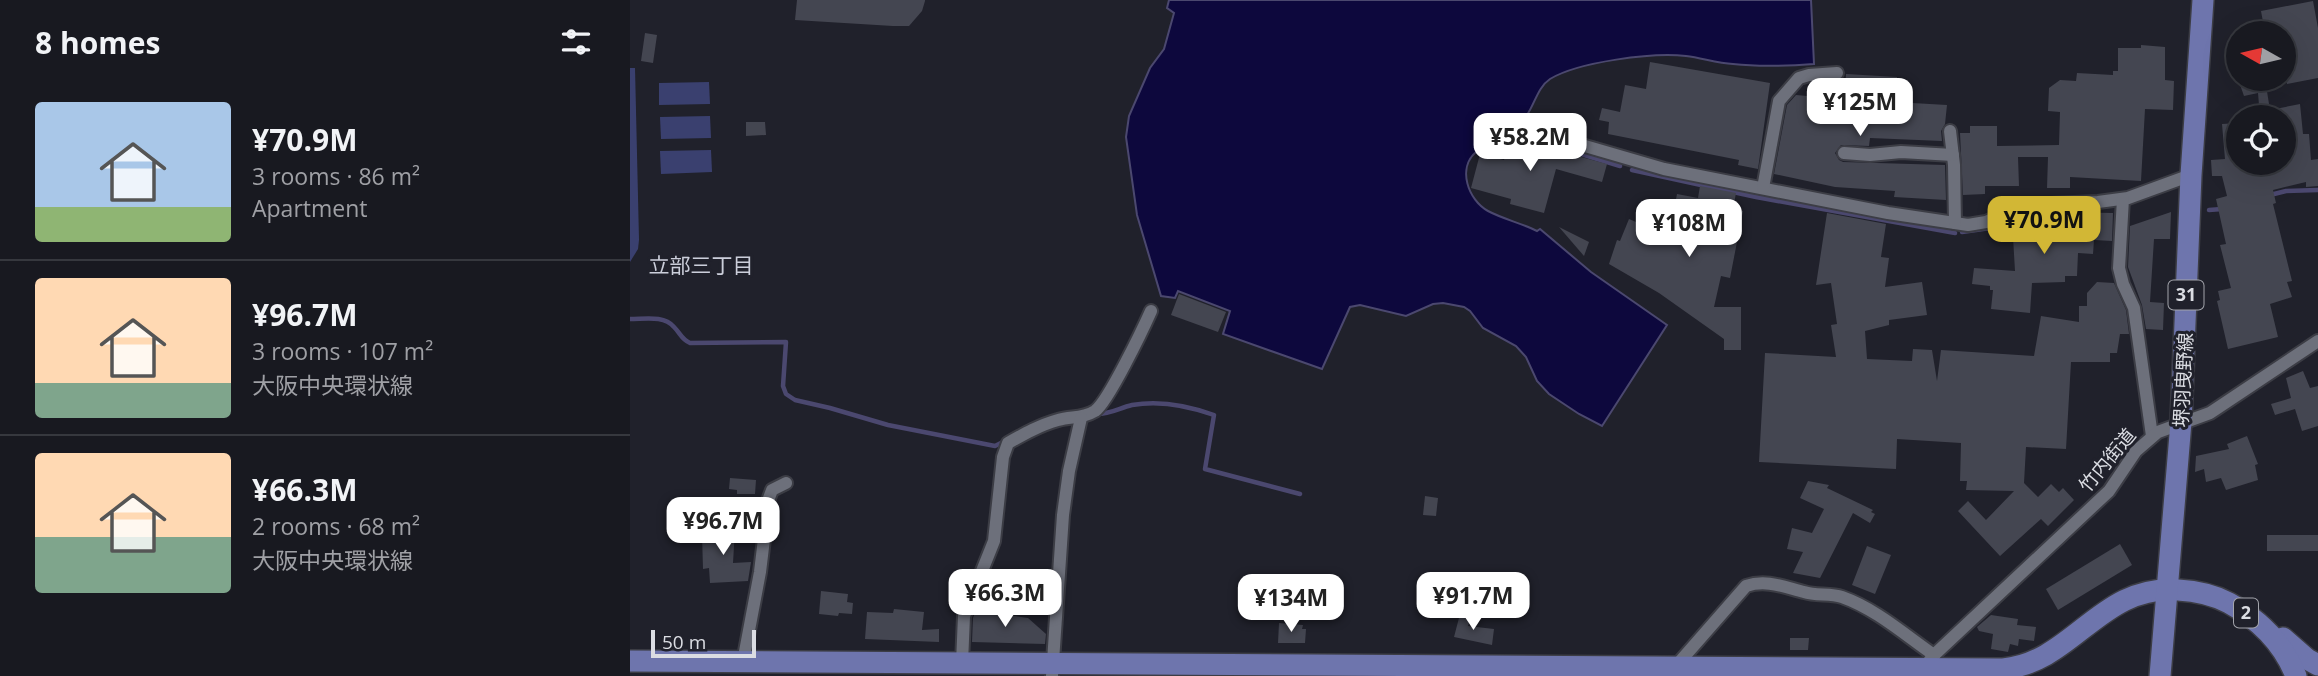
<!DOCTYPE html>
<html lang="en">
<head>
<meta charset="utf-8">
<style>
  body { margin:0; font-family:"Open Sans","Noto Sans JP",sans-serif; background:#212229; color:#f1f3f6; height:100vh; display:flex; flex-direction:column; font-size:26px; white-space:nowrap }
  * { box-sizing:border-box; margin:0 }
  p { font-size:23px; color:#9fa0a5 }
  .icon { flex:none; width:38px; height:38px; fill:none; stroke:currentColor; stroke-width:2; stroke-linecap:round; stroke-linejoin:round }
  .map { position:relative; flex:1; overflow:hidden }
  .drawer { display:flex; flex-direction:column; background:#181920; width:630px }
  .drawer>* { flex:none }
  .needle { width:46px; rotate:278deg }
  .buttons { position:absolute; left:1596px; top:21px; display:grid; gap:14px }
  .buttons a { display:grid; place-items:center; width:70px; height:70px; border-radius:50%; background:#181920; box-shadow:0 7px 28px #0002,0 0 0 2px #36383e; font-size:35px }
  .scale { position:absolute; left:21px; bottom:18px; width:105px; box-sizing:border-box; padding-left:7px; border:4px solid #dbdde3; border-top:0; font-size:19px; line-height:24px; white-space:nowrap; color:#dbdde3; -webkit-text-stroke:5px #20212b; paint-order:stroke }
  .price { position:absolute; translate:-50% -60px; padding:0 16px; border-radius:14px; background:#fff; color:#222; font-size:23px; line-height:46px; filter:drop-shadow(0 2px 4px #0008) }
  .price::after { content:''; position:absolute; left:50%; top:42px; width:21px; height:16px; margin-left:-10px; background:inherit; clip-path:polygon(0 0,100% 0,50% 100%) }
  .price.on { background:#d2b735; color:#111 }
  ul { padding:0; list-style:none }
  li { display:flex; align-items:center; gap:21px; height:175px; padding:0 35px }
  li+li { border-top:2px solid #36383e }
  li span { display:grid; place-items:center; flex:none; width:196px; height:140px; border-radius:7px; color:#555 }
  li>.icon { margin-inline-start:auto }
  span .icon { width:84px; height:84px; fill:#fffc; stroke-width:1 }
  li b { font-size:30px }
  h2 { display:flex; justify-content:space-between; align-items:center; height:84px; padding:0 35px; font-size:30px }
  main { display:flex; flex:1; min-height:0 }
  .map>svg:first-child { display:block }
  .green { fill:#3a406f }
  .water { fill:#0d083d; stroke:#4b486f; stroke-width:2 }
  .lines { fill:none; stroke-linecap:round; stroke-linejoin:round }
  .stream { stroke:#4b486f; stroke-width:4.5 }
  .building { fill:#444651 }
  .street-casing { stroke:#3c3d45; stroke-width:16 }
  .primary-casing { stroke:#3c3d45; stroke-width:24 }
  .street { stroke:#6d707b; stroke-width:12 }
  .primary { stroke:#6e75ad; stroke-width:21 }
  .labels { text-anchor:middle; stroke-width:6; stroke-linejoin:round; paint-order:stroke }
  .shield { fill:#20212b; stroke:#a3a5ac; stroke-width:2 }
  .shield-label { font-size:18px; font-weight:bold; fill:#dbdde3 }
  .street-label { font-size:19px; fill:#dbdde3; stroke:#20212b }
  .neighbourhood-label { font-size:21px; fill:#cbceda; stroke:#20212b }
</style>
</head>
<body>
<main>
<section class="drawer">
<h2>8 homes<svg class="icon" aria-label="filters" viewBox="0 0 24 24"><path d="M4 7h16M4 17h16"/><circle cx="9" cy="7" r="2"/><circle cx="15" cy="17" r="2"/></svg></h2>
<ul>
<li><span style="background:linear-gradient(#a9c7e8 75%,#8fb573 0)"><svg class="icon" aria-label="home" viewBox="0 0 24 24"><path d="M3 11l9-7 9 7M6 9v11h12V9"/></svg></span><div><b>¥70.9M</b><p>3 rooms · 86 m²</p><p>Apartment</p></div></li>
<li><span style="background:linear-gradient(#ffd9b3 75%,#7fa58c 0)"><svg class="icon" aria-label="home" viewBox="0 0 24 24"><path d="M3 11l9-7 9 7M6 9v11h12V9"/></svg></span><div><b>¥96.7M</b><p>3 rooms · 107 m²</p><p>大阪中央環状線</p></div></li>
<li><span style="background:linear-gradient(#ffd9b3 60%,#7fa58c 0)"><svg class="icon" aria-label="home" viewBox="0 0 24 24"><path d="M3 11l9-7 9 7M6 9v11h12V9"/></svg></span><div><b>¥66.3M</b><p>2 rooms · 68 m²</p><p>大阪中央環状線</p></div></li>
</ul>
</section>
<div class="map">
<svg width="1688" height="676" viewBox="0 0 1688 676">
  <rect width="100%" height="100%" fill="#20212b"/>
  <g class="green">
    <polygon points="0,68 5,68 9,240 8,249 0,262"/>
    <polygon points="79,82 80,104 29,105 29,83"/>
    <polygon points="80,116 81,138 31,139 30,117"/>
    <polygon points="81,150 82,172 31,174 30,151"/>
  </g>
  <path class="water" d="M539,0H1181L1184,64C1157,66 1130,67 1103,64C1087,63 1072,58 1056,56C1023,52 948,62 920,79C908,87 905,103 897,115C892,123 882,131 874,136C864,141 855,145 846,152C827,168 838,200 858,211C873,219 891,223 907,231L910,229L961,272L1037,325L972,426L949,414L919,394L907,381L896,357L886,346L853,328L840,311L834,307L813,303L803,304L776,316L730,305L720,307L692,369L593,334L600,311L548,291L545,298L531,296L507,215L496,137L499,116L520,68L534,49L544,13L537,8Z"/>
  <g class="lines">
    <g class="stream">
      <polyline points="879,132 990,166"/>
      <polyline points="1002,170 1126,197 1325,233"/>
      <polyline points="1640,195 1656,191 1688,190"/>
      <polyline points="1434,209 1462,209"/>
      <polyline points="1579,210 1592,209"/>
      <polyline points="1332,232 1360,228 1381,217"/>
      <path d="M0,319C15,319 34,315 44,327C51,334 51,339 60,343L156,342L153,386L156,394L165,400L200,408L258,425L365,446L375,441"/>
      <path d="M465,414C479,415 489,408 502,405C530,400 559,406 584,415L575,469L670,494"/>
    </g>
  </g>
  <g class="building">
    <polygon points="167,0 295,0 295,1 292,11 279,26 263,26 165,20"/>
    <polygon points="1683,1 1688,28 1688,78 1657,84 1656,79 1654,80 1654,33 1635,33 1631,11"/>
    <polygon points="15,33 27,35 23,63 11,61"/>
    <polygon points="1511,45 1535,47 1535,80 1544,81 1543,110 1515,109 1511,181 1440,177 1440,188 1417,188 1418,157 1388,157 1389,186 1355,186 1355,194 1333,195 1330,133 1340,133 1340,126 1367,126 1367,146 1429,145 1430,112 1418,111 1419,88 1430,80 1446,81 1447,73 1483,75 1483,71 1488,71 1488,48 1511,48"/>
    <polygon points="1020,62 1140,83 1128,169 1108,165 1109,160 978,134 979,122 969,120 972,108 990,112 995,85 1016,89"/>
    <polygon points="1216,74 1267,77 1265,102 1317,105 1315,124 1311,131 1312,141 1240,138 1239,146 1211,145 1205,153 1209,160 1213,162 1315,165 1316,200 1264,197 1265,191 1205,187 1144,174 1157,105 1166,95 1200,98 1201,87 1215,88"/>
    <polygon points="1608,79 1635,79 1640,110 1670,104 1673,134 1679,134 1681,160 1688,159 1688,186 1676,187 1676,182 1643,190 1646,203 1643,204 1662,281 1657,282 1662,297 1640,304 1648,337 1598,349 1587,301 1590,300 1588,291 1601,288 1590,245 1596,244 1586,199 1597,196 1592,176 1582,176 1581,160 1595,159 1592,124 1608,123 1608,163 1654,163 1654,117 1630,117 1628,93 1614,96"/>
    <polygon points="116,122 135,122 136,135 116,136"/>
    <polygon points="881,138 977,164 972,182 926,169 914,213 880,204 881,199 841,188 850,154 874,160"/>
    <polygon points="1070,186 1106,193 1103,209 1113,211 1100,278 1091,276 1084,307 1111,307 1111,350 1094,350 1094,339 1029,293 979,264 987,240 990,241 999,219 1039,236 1047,194 1068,198"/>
    <polygon points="1430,212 1483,213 1482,241 1464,240 1463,254 1448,253 1447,276 1435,276 1435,282 1402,283 1400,313 1361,309 1363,290 1360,290 1360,286 1342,284 1344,268 1385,271 1382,220 1421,220 1422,213"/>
    <polygon points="1541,212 1540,239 1524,239 1520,302 1534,303 1533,330 1516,329 1512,305 1498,267 1500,226"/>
    <polygon points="1197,213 1256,224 1251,257 1259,258 1255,287 1292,282 1297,315 1259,320 1259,325 1235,331 1237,359 1282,361 1283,349 1302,350 1307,381 1311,350 1404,356 1411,316 1449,322 1449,306 1457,306 1457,293 1467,282 1484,283 1496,310 1499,334 1490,334 1487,353 1480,353 1480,362 1441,362 1436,449 1396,447 1394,483 1408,497 1421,484 1429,492 1433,488 1444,500 1418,526 1411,519 1370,556 1328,511 1338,501 1356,520 1384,491 1336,490 1337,481 1330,481 1331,443 1267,439 1266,469 1129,462 1135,353 1206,357 1201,325 1207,324 1201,283 1186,285"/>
    <polygon points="929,227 959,242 954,256"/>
    <polygon points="549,294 596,312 588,332 541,315"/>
    <polygon points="1673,371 1680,388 1688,386 1688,426 1672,431 1665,409 1645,415 1641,404 1661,398 1656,378"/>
    <polygon points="1617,436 1628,464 1625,465 1628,480 1596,490 1591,478 1576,482 1574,469 1565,472 1566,456 1599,449 1597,444"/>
    <polygon points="100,478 126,480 125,494 107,494 107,490 99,489"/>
    <polygon points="1178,481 1199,485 1197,488 1243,510 1241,512 1245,514 1240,523 1223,513 1190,578 1163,573 1173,552 1157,549 1162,528 1182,533 1194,509 1170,498"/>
    <polygon points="795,496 808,498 806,516 793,515"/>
    <polygon points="92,528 105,529 103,563 121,562 118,581 80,583 79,568 73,569 72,534 76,534 76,530 92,530"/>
    <rect x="1637" y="535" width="51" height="16"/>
    <polygon points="1490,544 1502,565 1428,610 1416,589"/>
    <polygon points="1237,546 1261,555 1245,594 1222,585"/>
    <polygon points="191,591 218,594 217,602 223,603 222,614 209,613 208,616 189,614"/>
    <polygon points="264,609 294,612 292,630 309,629 309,642 235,639 237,612 263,613"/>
    <polygon points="346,610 398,618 416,634 415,644 342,642 343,618"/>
    <polygon points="830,614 841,617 838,626 864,629 862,645 824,637"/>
    <polygon points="1361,615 1388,619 1387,625 1406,627 1404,641 1389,639 1388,646 1380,644 1378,652 1361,649 1363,634 1349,631 1347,627"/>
    <polygon points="649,623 673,625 672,629 676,629 675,643 648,643"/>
    <polygon points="1160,638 1179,638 1178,650 1160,650"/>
  </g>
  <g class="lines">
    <g class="street-casing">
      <g id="street">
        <polyline points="893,128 1034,169 1258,213 1338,225 1356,222 1393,205 1468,202 1498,198 1561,175"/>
        <polyline points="1320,131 1324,165 1325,223"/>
        <polyline points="1214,153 1240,155 1271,152 1323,155"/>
        <polyline points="1133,188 1149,101 1169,78 1179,75 1207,73"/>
        <polyline points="1493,199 1489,268 1493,284 1504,308 1522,436"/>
        <polyline points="113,662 130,572 139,498 142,490 156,483"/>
        <path d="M332,663L334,616L364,541L373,457L378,443C394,434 410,425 428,420C441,416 452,419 465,411C478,402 513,329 521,311"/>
        <path d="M1046,666L1116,586C1136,579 1154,587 1174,592C1186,596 1200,593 1212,597C1246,609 1275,635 1304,655"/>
        <polyline points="1293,669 1304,655 1479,491 1506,451 1528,432 1580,413 1688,341"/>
        <polyline points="422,676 433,515 439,471 451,418"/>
      </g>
    </g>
    <g class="primary-casing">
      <g id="primary">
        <polyline points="1653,638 1677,659 1688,665"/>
        <path d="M0,661L1373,669C1444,662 1470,584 1548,590C1566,591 1584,595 1599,603C1630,620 1653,643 1666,676"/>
        <polyline points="1530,676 1551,422 1561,175 1573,0"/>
      </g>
    </g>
    <use href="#street" class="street"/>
    <use href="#primary" class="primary"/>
  </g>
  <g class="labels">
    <g class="shield">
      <rect x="1538.5" y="280.5" width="35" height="29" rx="5"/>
      <rect x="1604" y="598.5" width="24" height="29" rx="5"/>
    </g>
    <g class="shield-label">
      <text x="1556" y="301">31</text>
      <text x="1616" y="619">2</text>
    </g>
    <g class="street-label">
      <text transform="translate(1553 380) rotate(-87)" y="7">堺羽曳野線</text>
      <text transform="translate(1477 460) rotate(-50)" y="7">竹内街道</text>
    </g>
    <g class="neighbourhood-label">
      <text x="71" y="273">立部三丁目</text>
    </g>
  </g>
</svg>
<div class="buttons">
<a><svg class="needle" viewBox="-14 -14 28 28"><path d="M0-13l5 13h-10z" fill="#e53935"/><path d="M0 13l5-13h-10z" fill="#9fa0a5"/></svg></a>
<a><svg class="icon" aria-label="locate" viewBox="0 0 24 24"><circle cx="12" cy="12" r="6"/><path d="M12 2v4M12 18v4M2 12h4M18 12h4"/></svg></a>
</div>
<div class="scale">50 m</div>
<b class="price" style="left:1230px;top:138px">¥125M</b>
<b class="price" style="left:900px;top:173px">¥58.2M</b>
<b class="price on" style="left:1414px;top:256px">¥70.9M</b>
<b class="price" style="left:1059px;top:259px">¥108M</b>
<b class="price" style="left:93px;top:557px">¥96.7M</b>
<b class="price" style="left:375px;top:629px">¥66.3M</b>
<b class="price" style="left:843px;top:632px">¥91.7M</b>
<b class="price" style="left:661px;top:634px">¥134M</b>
</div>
</main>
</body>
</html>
